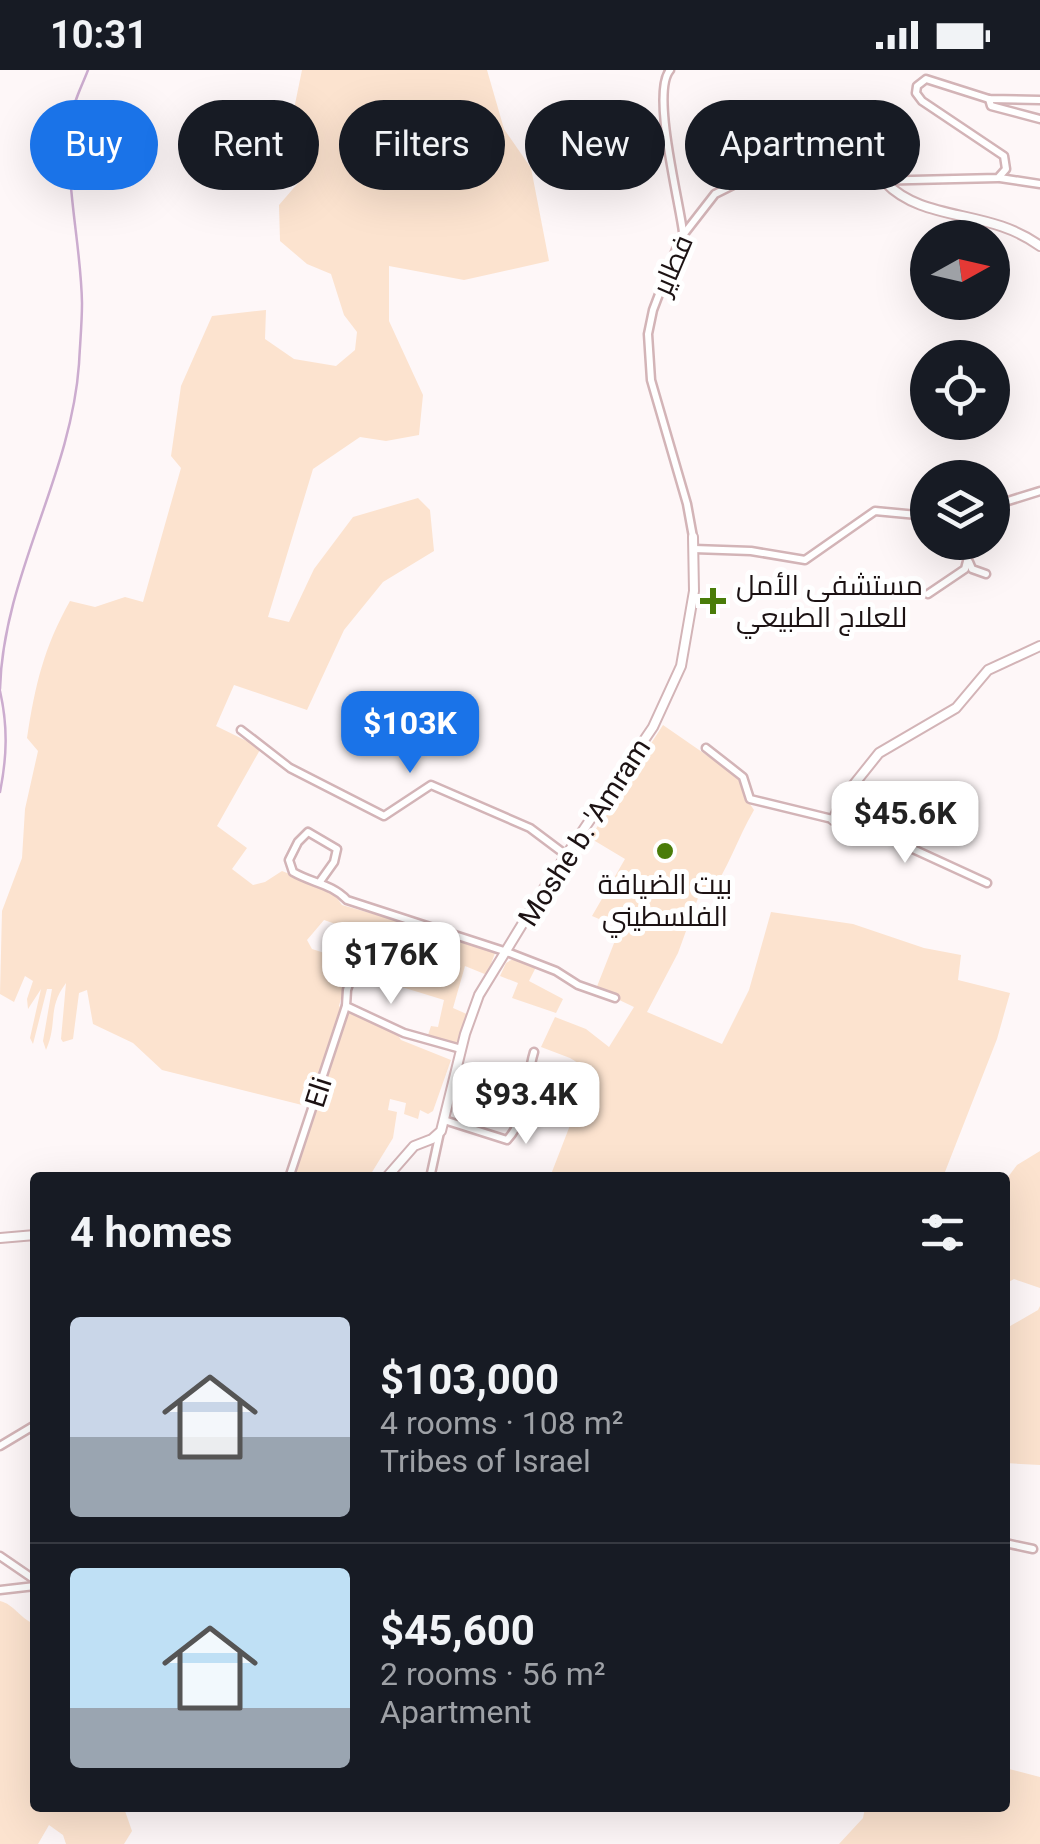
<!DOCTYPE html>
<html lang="en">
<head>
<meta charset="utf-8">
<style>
  body { margin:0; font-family:Roboto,Cairo,sans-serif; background:#242831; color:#f1f3f6; height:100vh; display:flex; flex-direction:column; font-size:38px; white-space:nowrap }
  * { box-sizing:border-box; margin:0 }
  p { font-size:32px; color:#9ea1a6 }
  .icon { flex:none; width:55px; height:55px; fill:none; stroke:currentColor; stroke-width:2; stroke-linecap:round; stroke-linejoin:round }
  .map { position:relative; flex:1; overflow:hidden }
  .details { position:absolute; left:30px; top:1102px; width:980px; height:640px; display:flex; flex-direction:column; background:#171b24; border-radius:10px; box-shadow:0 10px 40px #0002 }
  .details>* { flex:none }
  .hud { position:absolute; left:30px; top:30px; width:980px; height:90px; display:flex; gap:20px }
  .needle { width:65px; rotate:82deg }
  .fabs { position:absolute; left:910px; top:150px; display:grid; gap:20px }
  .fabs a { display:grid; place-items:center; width:100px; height:100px; border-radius:50%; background:#171b24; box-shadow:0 10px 40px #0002; font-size:50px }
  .price { position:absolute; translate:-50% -85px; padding:0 22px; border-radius:20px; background:#fff; color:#222; font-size:32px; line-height:65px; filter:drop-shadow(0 2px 5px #0008) }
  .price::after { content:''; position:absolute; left:50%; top:60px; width:30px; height:22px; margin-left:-15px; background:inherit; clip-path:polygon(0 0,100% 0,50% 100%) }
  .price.current { background:#1a73e8; color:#fff }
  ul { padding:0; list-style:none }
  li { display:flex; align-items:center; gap:30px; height:250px; padding:0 40px }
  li+li { border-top:2px solid #363941 }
  li span { display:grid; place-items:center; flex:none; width:280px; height:200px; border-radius:10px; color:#555 }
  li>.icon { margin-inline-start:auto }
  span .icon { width:120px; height:120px; fill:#fffc; stroke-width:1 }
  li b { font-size:42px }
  h2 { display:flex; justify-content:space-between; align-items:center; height:120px; padding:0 40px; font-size:42px }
  .tag { padding:0 35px; border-radius:45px; background:#171b24; box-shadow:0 10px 40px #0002; font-size:35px; line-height:90px }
  .tag.current { background:#1a73e8; color:#fff }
  .status { display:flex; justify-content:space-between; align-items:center; height:70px; padding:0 50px; background:#171b24; direction:ltr }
  .status svg { height:28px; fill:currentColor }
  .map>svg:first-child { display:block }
  .green { fill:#fce3cf }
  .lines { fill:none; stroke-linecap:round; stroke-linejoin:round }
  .stream { stroke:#ccaccf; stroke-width:2.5 }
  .minor-casing { stroke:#d3b4b7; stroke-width:11 }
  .tertiary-casing { stroke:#d3b4b7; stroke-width:12 }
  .minor { stroke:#fff; stroke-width:6 }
  .tertiary { stroke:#fff; stroke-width:8 }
  .poi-dot { fill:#4a7c09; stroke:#fff; stroke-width:4 }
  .labels { text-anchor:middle; stroke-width:10; stroke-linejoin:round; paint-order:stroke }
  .street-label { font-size:28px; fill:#1c1213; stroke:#fff }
  .poi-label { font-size:28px; fill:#1c1213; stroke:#fff; text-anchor:start }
</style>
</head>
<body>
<div class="status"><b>10:31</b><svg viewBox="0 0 49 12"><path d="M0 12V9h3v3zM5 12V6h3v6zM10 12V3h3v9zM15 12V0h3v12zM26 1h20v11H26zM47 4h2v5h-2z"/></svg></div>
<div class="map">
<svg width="1040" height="1774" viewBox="0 0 1040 1774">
  <rect width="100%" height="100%" fill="#fef7f8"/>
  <g class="green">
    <path d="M302,0H487L504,59L531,98L549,191L464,210L389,196V251L423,325L419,365L386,371L360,367L313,399L268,547L289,552L314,499L353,447L418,428L430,440L434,481L383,512L344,560L307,640L234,615L216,656L261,678L217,756L247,778L232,799L253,815L265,812L282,801L332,821L342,835L443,864L495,883L487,905L465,896L453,938L469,945L459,975L428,965L431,956L438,957L444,930L379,910L391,873L324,850L307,870L312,879L337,887L336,893L349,898L339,936L342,938L311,1033L306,1036L162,1000L133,973L93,954L87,920L79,923L73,969L63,972L61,969L66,913C47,938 58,953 46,980L43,971L52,919H47L33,974L30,968L41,919L28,939L27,929L33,911L25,906L14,932L0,924L2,841L22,788L25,739L38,681L27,668C35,615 44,577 70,531L95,537L125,527L143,532L181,398L171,386L181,316L212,246L266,240L265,269L294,289L336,296L355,280L357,262L344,245L331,204L307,194L280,171L279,135L311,98L317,62L294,39Z"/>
    <path d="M663,655L741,709L748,731L754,740C737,769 728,800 708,827L698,828L678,883L647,942L722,974L749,920L771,842L853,854L924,878L961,885L958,910L1010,923L997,969L943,1107H550L591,1001L570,988L541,977L555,947L586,959L609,977L634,937L596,919L620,858L592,846L625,789L590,768Z"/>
    <polygon points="513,889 536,897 529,911 563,929 556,943 512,928 518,913 500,906 506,893"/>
    <polygon points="347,942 396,962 401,970 451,990 433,1041 428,1044 420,1040 418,1049 404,1044 406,1033 390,1029 388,1040 397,1042 393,1068 369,1107 292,1108"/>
    <polygon points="1040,1081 1040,1218 1014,1209 1005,1214 1005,1111 1017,1095"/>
    <polygon points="1040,1236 1040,1395 1005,1393 1005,1259 1038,1240"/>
    <path d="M0,1531C14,1534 20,1549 35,1554V1738H124L132,1761L124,1774H66L63,1765L49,1755L38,1774H0Z"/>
    <polygon points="1005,1698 1040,1707 1040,1774 839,1774 863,1748 865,1738 1005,1738"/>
  </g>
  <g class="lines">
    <g class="stream">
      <path d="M0,619C3,506 71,407 79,294C80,274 82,253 82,233C81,172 64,112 71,51C72,34 82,16 88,0"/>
      <path d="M0,621C8,656 7,687 0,722"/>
    </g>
    <g class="minor-casing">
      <g id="minor">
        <path d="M670,0C651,22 679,129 683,162"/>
        <polyline points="989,29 991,36 1040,49"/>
        <polyline points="1000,108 1040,114"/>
        <polyline points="992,436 1040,421"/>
        <polyline points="693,467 687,434 651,310 648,264 653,240 680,169 715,124 735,114 998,108 1006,99 1004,86 922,31 916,23 917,16 926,9 989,29 1040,30"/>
        <polyline points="694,479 751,481 805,490 875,441 928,446"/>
        <polyline points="969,492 972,499 986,504"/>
        <polyline points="928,524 965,499 972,472"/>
        <polyline points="241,660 290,698 384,746 431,715 530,758 566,785"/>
        <polyline points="706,678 743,707 750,729 865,757 987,813"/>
        <path d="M319,813L334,792L337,779L308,762L298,772L289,790L293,802C312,813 332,814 347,830L507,882L556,901L578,915L615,928"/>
        <polyline points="363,872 347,920 346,936 404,963 461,979"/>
        <path d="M444,1050L507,1070C529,1046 525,1011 534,982"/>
        <polyline points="289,1108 346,936"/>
        <polyline points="430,1108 440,1062"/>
        <polyline points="0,1376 35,1355"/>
        <polyline points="1005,1473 1033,1479"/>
        <polyline points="0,1486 35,1510"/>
        <polyline points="0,1520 35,1516"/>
      </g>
    </g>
    <g class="tertiary-casing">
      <g id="tertiary">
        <path d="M885,112C924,153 989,138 1040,176"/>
        <polyline points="833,750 843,728 879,683 956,638 988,600 1040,576"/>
        <polyline points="386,1108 414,1076 432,1069 441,1061 465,964 479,925 548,812 653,657 681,596 694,521 693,467"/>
        <polyline points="0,1168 35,1165"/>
      </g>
    </g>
    <use href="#minor" class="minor"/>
    <use href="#tertiary" class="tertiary"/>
  </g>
  <g class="poi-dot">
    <path d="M708 516h10v10h10v10h-10v10h-10v-10h-10v-10h10z"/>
    <circle cx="665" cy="781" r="10"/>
  </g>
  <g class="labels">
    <g class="street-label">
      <text transform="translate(672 195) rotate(-67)" y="10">فطاير</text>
      <text transform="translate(584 762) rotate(-57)" y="10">Moshe b. 'Amram</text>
      <text transform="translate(318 1022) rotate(-72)" y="10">Eli</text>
    </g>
    <g class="poi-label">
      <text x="736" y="525">مستشفى الأمل<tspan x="736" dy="32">للعلاج الطبيعي</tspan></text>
      <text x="665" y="824" text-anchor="middle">بيت الضيافة<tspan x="665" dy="32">الفلسطيني</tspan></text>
    </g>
  </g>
</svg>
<div class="fabs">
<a><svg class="needle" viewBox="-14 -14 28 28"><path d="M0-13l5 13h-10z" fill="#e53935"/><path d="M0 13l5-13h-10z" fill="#9ea1a6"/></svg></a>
<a><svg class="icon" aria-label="locate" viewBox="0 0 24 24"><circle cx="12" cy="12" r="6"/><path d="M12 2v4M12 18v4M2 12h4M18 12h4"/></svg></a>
<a><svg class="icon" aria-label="layers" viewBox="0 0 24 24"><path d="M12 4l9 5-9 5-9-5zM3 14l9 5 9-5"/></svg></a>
</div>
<b class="price current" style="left:410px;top:706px">$103K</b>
<b class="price" style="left:905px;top:796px">$45.6K</b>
<b class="price" style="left:391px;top:937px">$176K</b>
<b class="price" style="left:526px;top:1077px">$93.4K</b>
<div class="hud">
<a class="tag current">Buy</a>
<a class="tag">Rent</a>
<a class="tag">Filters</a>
<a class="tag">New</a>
<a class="tag">Apartment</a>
</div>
<section class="details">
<h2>4 homes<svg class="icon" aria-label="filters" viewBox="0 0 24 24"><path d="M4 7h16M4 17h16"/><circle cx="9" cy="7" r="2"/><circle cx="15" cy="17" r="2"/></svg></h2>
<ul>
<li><span style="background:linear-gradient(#c9d6e8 60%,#9aa5b1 0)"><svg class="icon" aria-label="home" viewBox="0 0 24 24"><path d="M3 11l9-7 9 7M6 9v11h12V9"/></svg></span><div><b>$103,000</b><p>4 rooms · 108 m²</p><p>Tribes of Israel</p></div></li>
<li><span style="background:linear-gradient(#bfe0f5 70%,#9aa5b1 0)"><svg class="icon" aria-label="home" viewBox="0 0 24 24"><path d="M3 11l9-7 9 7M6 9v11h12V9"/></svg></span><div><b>$45,600</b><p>2 rooms · 56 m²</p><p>Apartment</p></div></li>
</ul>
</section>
</div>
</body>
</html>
